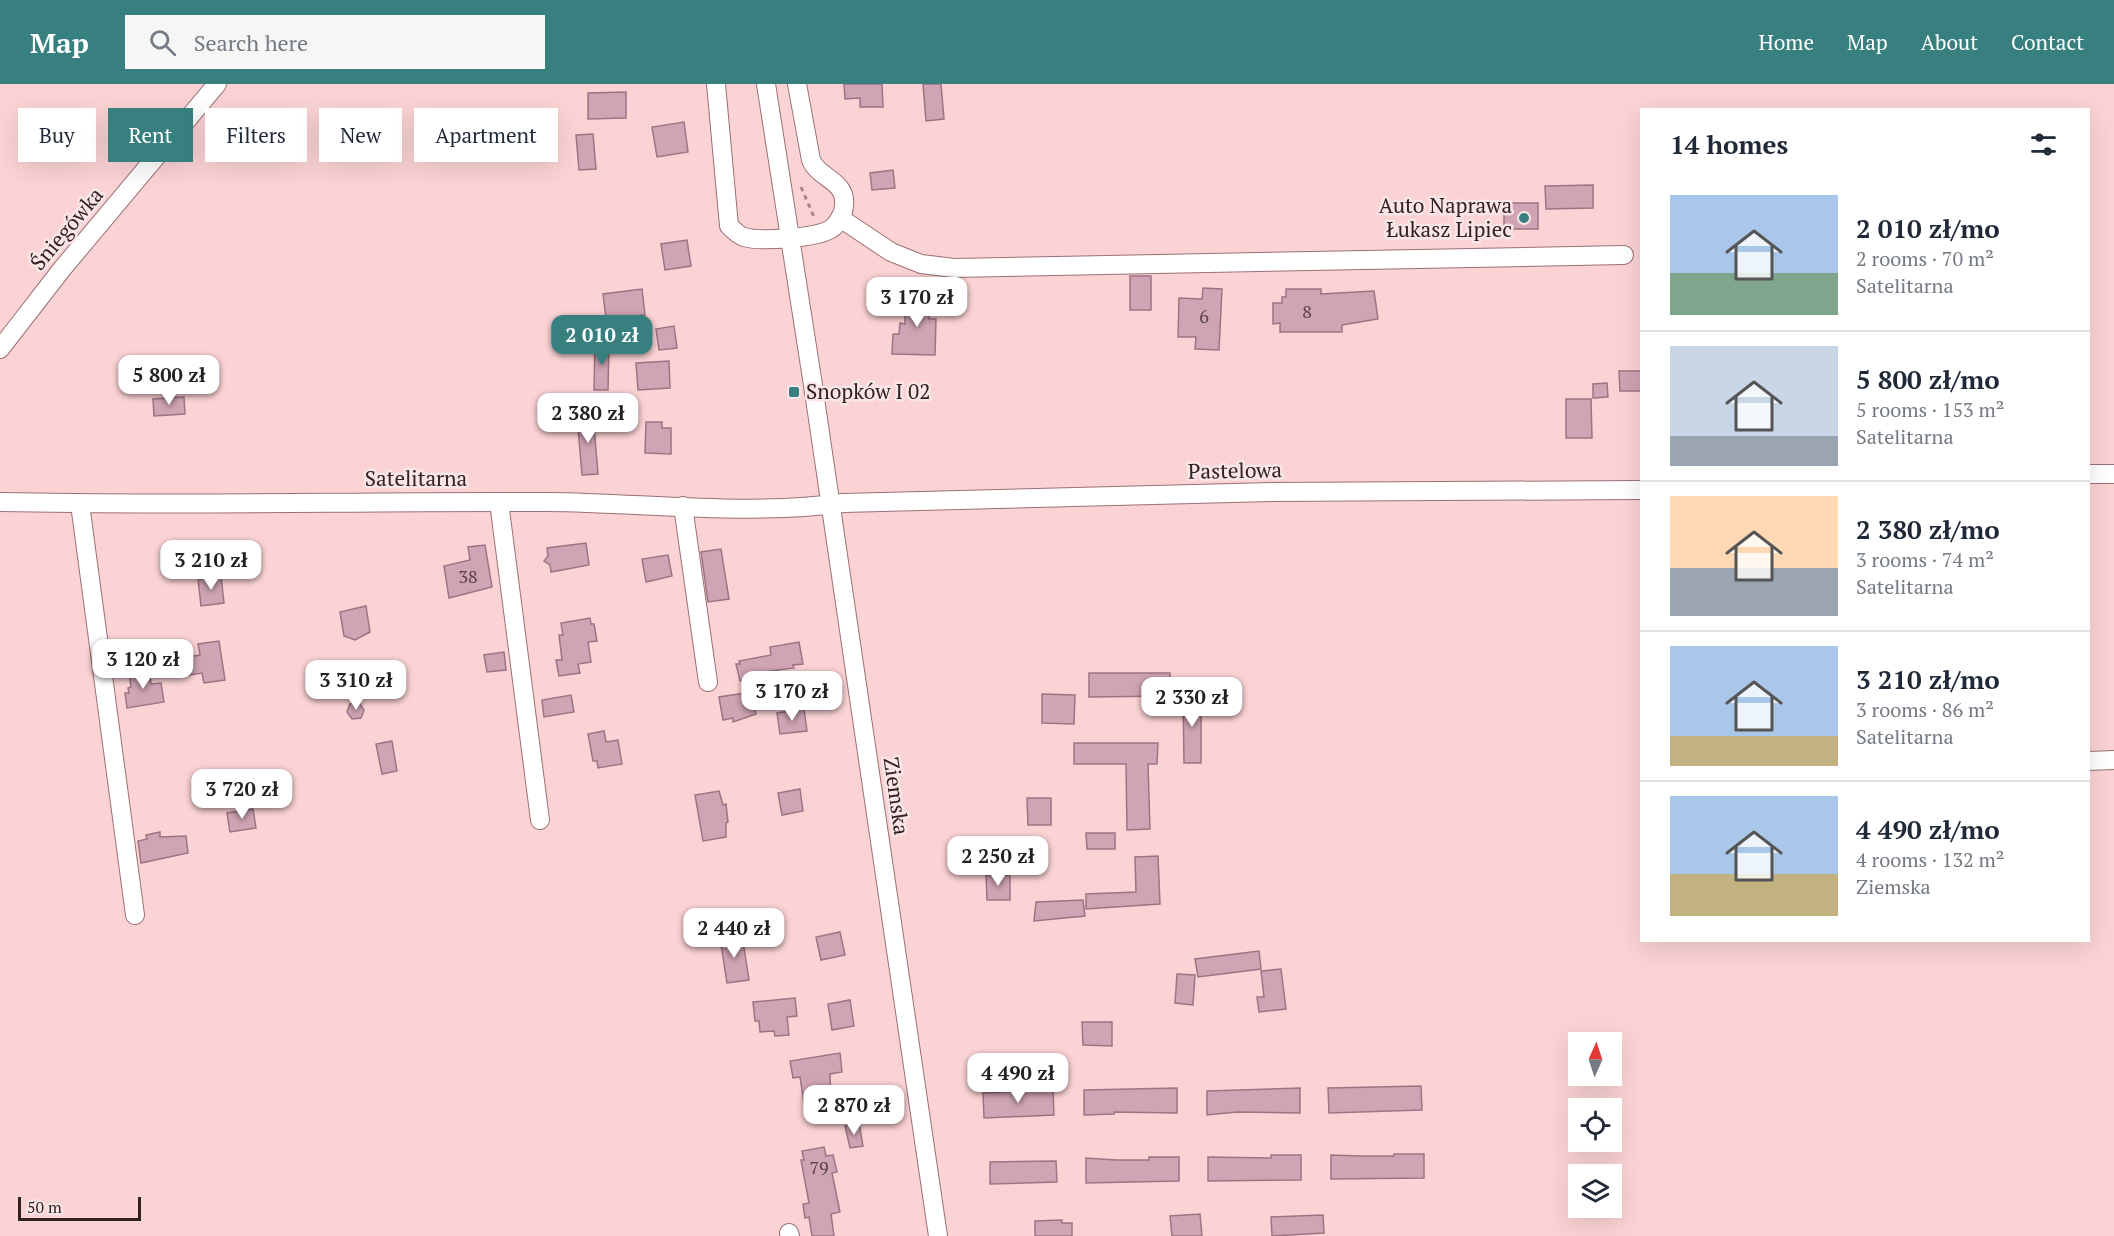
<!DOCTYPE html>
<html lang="en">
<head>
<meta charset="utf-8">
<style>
  body { margin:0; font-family:"PT Serif",serif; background:#f6f6f7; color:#1f2937; height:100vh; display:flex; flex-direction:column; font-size:22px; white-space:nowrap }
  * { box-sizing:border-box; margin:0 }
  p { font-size:20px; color:#747a83 }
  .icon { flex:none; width:33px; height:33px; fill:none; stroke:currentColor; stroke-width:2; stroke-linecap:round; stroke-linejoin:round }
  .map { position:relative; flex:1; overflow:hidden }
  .details { position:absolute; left:1640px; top:24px; width:450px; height:834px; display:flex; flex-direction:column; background:#fff; border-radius:0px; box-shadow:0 6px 24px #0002 }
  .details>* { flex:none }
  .banner { position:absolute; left:18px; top:24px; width:570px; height:54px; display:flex; gap:12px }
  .needle { width:39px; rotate:3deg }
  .fabs { position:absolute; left:1568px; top:948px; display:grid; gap:12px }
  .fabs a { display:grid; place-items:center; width:54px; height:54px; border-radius:0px; background:#fff; box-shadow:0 6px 24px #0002; font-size:30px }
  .scale { position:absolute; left:18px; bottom:15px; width:123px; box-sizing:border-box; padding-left:6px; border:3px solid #322122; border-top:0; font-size:16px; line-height:21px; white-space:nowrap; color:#322122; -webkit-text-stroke:4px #fae6e7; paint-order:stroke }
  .price { position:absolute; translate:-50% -51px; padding:0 14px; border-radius:12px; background:#fff; color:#222; font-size:20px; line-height:39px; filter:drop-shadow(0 2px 3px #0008) }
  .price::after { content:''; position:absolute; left:50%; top:36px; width:18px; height:14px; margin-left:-9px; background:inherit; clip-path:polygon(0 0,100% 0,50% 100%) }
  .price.on { background:#37807f; color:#fff }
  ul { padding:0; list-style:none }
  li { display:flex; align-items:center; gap:18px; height:150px; padding:0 30px }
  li+li { border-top:2px solid #e0e1e3 }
  li span { display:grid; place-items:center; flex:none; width:168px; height:120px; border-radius:0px; color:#555 }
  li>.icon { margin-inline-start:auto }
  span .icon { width:72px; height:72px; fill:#fffc; stroke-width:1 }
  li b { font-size:26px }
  h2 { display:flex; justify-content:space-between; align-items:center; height:72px; padding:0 30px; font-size:26px }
  .tag { padding:0 21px; border-radius:0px; background:#fff; box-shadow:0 6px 24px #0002; font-size:21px; line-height:54px }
  .tag.on { background:#37807f; color:#fff }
  header { display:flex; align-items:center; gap:36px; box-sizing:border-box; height:84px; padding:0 30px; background:#37807f; color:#fff }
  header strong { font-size:28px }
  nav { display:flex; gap:33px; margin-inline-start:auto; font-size:21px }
  .search { width:420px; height:54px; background:#f6f6f7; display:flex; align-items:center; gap:15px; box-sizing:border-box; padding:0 21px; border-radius:0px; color:#747a83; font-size:22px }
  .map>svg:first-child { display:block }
  .building { fill:#cfa4b4; stroke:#9d7483; stroke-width:1.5 }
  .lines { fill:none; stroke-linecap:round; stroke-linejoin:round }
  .minor-casing { stroke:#9b7073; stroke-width:20 }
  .path { stroke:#a8898b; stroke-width:3; stroke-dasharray:4.5 4.5; stroke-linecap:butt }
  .minor { stroke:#fff; stroke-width:18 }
  .poi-dot { fill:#37807f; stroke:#fae6e7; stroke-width:2 }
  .labels { text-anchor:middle; stroke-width:5; stroke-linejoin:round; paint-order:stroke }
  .number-label { font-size:18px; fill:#594246 }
  .poi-label { font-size:21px; fill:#322122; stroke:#fae6e7; text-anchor:end }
  .street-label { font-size:21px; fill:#322122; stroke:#fae6e7 }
</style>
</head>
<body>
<header>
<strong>Map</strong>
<div class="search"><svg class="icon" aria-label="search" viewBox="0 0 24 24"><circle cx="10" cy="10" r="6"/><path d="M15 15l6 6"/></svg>Search here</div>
<nav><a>Home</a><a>Map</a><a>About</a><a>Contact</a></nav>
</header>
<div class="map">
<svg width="2114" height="1152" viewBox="0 0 2114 1152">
  <rect width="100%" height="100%" fill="#fbd3d5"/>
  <g class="building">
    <polygon points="844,0 882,0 883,23 860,23 860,14 845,15"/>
    <polygon points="923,0 941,0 944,35 926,37"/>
    <polygon points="626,8 626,34 588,35 588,9"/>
    <polygon points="684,38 688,68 657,73 652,43"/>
    <polygon points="593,50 596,85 579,86 576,51"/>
    <polygon points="893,86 895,104 872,106 870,89"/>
    <polygon points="1593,101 1593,124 1546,125 1545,102"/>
    <rect x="1504" y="119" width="34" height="26"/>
    <polygon points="687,156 691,182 665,186 661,160"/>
    <rect x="1130" y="192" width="21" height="34"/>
    <polygon points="1203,204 1222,205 1219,266 1195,265 1196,253 1178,253 1179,214 1202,215"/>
    <polygon points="642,205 645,231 606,235 603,210"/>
    <polygon points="1286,205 1321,205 1321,210 1374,207 1378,235 1342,241 1342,248 1280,248 1280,239 1273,240 1273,219 1282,219 1282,213 1286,213"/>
    <polygon points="911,206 931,207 929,235 936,235 935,271 892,270 893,250 899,250 900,239 905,240 905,223 910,223"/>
    <polygon points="674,242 677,264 659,266 656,245"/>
    <polygon points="595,258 609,258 608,306 594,306"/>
    <polygon points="669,277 670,304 638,306 636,279"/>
    <polygon points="1619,287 1641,287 1641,307 1620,307"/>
    <polygon points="1607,299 1608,313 1593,314 1593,300"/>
    <polygon points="184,313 185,330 154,332 153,315"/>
    <polygon points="1566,315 1591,315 1592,354 1566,354"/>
    <polygon points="593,330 598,390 582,391 577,331"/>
    <polygon points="646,338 662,338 662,344 671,344 671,370 645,369"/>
    <polygon points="586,459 589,481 551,488 550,481 544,477 548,472 547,464"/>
    <polygon points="485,461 492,503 449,514 444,482 470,476 468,463"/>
    <polygon points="721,465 729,515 708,518 701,468"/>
    <polygon points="668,471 672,492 646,498 642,475"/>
    <polygon points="221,492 224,519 201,522 198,495"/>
    <polygon points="366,522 370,548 355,556 344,552 340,528"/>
    <polygon points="590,534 591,540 594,540 597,557 588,558 591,578 578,580 580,589 559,592 556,576 562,576 559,551 563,551 561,539"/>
    <polygon points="219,557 225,596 204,599 202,589 183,592 180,574 200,571 198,560"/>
    <polygon points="799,558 803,580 793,581 794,584 757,589 758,594 740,597 736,580 740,580 739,577 771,571 770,563"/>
    <polygon points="504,568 506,586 487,588 484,571"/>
    <polygon points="149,585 151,600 161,599 164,618 127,624 125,609 129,609 128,604 131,603 129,588"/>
    <polygon points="1089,589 1170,589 1170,612 1089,613"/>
    <polygon points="752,608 756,630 733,638 733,634 723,636 719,613"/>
    <polygon points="1042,610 1075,611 1074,640 1042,639"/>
    <polygon points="1183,610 1201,610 1201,679 1184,679"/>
    <polygon points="571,611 574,628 544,633 542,616"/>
    <polygon points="359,619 364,626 361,634 352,635 347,628 350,620"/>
    <polygon points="804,625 807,647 780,650 777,629"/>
    <polygon points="604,647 606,658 618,656 622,680 598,684 597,677 593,677 588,650"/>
    <polygon points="392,657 397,687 382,690 376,660"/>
    <polygon points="1074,659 1158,659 1157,680 1148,680 1150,745 1127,746 1126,680 1074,680"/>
    <polygon points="800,705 803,727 782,731 778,709"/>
    <polygon points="719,707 723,721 726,720 728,738 726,739 726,753 703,757 695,711"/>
    <polygon points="1027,714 1051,714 1051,741 1028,741"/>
    <polygon points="253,725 256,744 230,748 227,729"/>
    <polygon points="160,748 160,753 186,752 188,769 141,779 138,757 147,755 146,751"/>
    <polygon points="1086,749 1115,749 1115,765 1087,765"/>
    <polygon points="1158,772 1160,820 1086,825 1086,810 1136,808 1135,773"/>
    <polygon points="986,791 1010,791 1010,816 987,816"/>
    <polygon points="1083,816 1085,832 1034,837 1036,818"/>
    <polygon points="840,848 845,871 821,876 816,853"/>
    <polygon points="742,851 749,896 727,899 720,854"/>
    <polygon points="1259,867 1261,885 1198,893 1195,875"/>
    <polygon points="1281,885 1286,925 1259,928 1257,913 1264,913 1261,887"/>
    <polygon points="1177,890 1195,891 1193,921 1175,919"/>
    <polygon points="795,914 797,932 787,933 789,951 775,952 774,947 760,948 759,937 755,937 753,918"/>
    <polygon points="850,916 854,942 832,946 828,920"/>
    <polygon points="1082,938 1112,938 1112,962 1083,961"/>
    <polygon points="840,969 842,988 830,990 831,1016 804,1020 800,993 793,994 790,977"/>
    <polygon points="1421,1002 1422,1026 1329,1029 1328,1004"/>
    <polygon points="1177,1004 1177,1029 1114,1028 1114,1030 1084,1031 1084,1006"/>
    <polygon points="1300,1004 1300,1029 1237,1028 1207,1031 1207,1007"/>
    <polygon points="1053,1006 1054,1031 984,1034 983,1009"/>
    <polygon points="859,1039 863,1062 850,1064 845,1042"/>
    <polygon points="824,1063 826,1072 833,1071 837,1088 832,1089 840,1128 831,1130 834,1152 812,1152 809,1133 805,1134 803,1120 809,1119 801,1076 804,1076 802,1067"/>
    <polygon points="1394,1070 1424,1070 1424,1094 1331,1095 1331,1071 1361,1072 1394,1072"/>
    <polygon points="1271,1071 1301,1071 1301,1096 1208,1097 1208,1073 1271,1074"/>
    <polygon points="1149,1073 1179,1073 1179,1097 1086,1099 1086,1074 1116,1076 1149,1076"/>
    <polygon points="1056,1077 1057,1098 990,1100 990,1078"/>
    <polygon points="1200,1130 1202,1152 1172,1152 1170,1132"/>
    <polygon points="1323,1131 1324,1149 1272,1152 1271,1133"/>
    <polygon points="1062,1136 1062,1139 1072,1139 1072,1152 1035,1152 1035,1137"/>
  </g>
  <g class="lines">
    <g class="minor-casing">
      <g id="minor">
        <path d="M716,0L729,142C734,146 738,151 744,153C761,158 816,154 831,145C838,140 844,130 844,121C847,97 818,94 811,76L797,0"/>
        <polyline points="766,0 813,301 938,1152"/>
        <polyline points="840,134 891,168 921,180 954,184 1624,171"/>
        <polyline points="0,265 62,185 217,0"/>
        <polyline points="2088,390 2114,390"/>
        <path d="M0,418C183,422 366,417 548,418C646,419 746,432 843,419L1272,408L1641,406"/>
        <polyline points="499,418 540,736"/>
        <polyline points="80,420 135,831"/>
        <polyline points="683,422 708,598"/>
        <polyline points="2088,677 2114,676"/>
        <polyline points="789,1149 790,1152"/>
      </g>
    </g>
    <polyline class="path" points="801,103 814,133"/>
    <use href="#minor" class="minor"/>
  </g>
  <g class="poi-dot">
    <circle cx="1524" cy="134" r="6"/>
    <rect x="788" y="302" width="12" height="12" rx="3"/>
  </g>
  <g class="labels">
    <g class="number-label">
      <text x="1307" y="234">8</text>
      <text x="1204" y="239">6</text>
      <text x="468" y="499">38</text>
      <text x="819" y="1090">79</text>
    </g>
    <g class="poi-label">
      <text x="1512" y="129">Auto Naprawa<tspan x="1512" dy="24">Łukasz Lipiec</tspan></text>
      <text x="806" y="315" text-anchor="start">Snopków I 02</text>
    </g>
    <g class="street-label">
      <text transform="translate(67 145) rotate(-50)" y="7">Śniegówka</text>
      <text transform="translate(1235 387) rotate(-1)" y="7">Pastelowa</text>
      <text x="416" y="402">Satelitarna</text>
      <text transform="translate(896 712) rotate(82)" y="7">Ziemska</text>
    </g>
  </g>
</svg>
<div class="fabs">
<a><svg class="needle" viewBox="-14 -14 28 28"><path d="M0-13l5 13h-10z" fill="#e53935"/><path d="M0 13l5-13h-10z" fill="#747a83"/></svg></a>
<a><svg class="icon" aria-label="locate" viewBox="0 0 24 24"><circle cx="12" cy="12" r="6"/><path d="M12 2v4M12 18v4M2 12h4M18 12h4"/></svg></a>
<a><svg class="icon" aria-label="layers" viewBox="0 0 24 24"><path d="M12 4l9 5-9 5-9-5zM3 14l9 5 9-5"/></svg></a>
</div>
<div class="scale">50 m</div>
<b class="price" style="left:917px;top:244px">3 170 zł</b>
<b class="price on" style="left:602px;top:282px">2 010 zł</b>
<b class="price" style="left:169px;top:322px">5 800 zł</b>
<b class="price" style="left:588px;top:360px">2 380 zł</b>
<b class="price" style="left:211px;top:507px">3 210 zł</b>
<b class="price" style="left:143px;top:606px">3 120 zł</b>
<b class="price" style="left:356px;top:627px">3 310 zł</b>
<b class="price" style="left:792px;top:638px">3 170 zł</b>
<b class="price" style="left:1192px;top:644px">2 330 zł</b>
<b class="price" style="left:242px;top:736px">3 720 zł</b>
<b class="price" style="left:998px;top:803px">2 250 zł</b>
<b class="price" style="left:734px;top:875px">2 440 zł</b>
<b class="price" style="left:1018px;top:1020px">4 490 zł</b>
<b class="price" style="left:854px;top:1052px">2 870 zł</b>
<div class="banner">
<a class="tag">Buy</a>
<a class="tag on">Rent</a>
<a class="tag">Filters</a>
<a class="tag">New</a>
<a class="tag">Apartment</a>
</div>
<section class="details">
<h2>14 homes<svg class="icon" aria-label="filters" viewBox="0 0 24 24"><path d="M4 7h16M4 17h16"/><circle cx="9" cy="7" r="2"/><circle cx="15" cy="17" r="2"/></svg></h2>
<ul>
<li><span style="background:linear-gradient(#a9c7e8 65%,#7fa58c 0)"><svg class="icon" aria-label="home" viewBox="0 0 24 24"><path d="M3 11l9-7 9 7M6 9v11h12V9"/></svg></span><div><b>2 010 zł/mo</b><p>2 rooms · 70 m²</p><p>Satelitarna</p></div></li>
<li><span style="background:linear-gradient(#c9d6e8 75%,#9aa5b1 0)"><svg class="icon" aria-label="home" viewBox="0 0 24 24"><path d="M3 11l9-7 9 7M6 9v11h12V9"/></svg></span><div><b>5 800 zł/mo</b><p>5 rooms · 153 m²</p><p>Satelitarna</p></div></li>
<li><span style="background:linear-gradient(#ffd9b3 60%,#9aa5b1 0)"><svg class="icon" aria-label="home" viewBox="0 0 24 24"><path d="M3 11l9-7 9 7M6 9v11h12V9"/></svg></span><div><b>2 380 zł/mo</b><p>3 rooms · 74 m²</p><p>Satelitarna</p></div></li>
<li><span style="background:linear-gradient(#a9c7e8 75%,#c2b280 0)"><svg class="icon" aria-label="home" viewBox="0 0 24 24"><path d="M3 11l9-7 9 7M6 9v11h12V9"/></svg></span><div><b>3 210 zł/mo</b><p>3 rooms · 86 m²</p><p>Satelitarna</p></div></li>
<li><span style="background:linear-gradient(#a9c7e8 65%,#c2b280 0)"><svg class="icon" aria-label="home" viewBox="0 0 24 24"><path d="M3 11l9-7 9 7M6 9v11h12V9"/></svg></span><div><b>4 490 zł/mo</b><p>4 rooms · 132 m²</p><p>Ziemska</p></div></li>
</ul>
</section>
</div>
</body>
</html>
